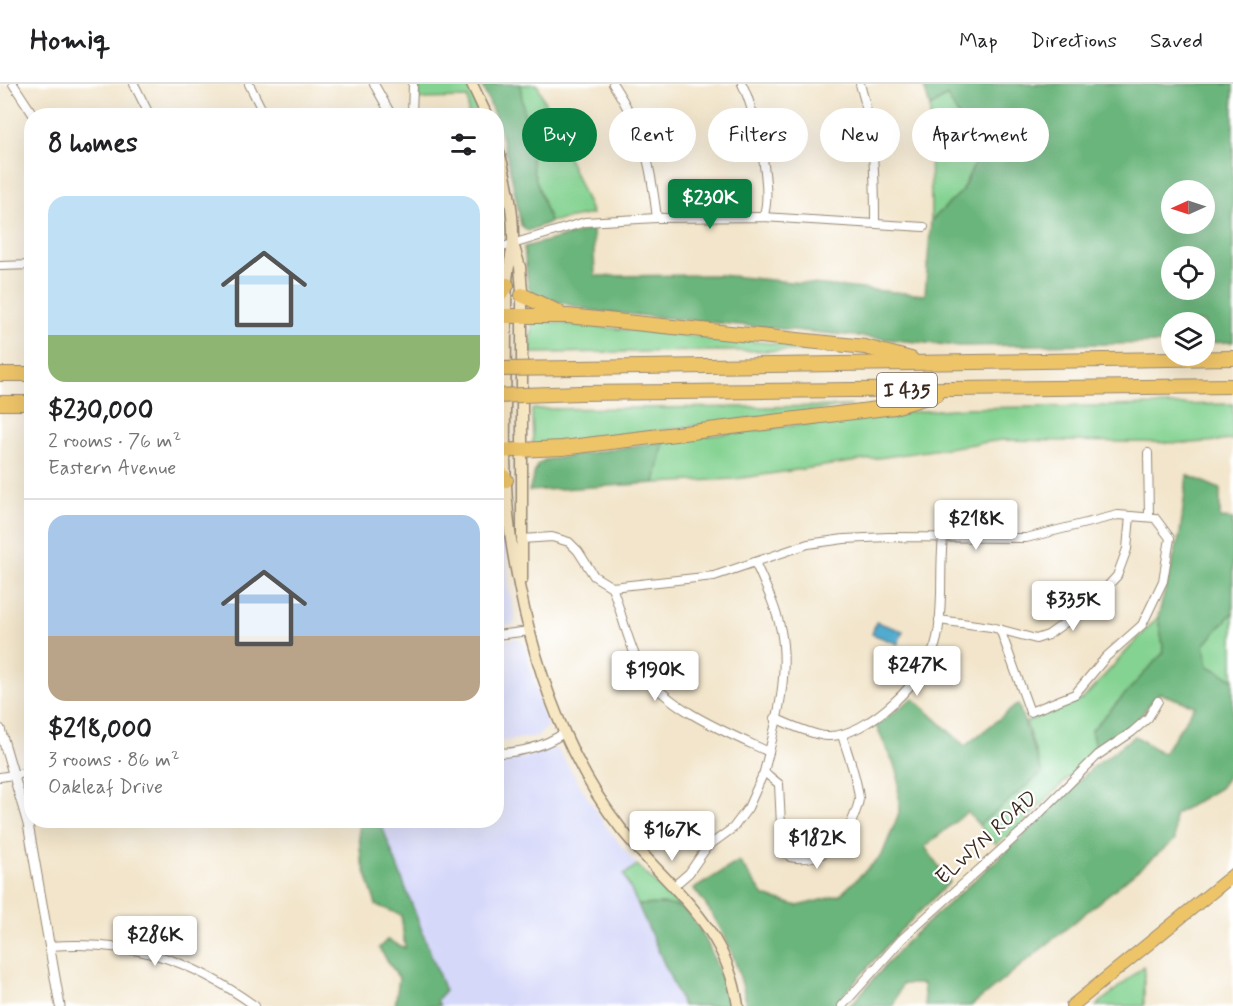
<!DOCTYPE html>
<html lang="en">
<head>
<meta charset="utf-8">
<style>
  body { margin:0; font-family:Mynerve,sans-serif; background:#f6f6f6; color:#202124; height:100vh; display:flex; flex-direction:column; font-size:22px; white-space:nowrap }
  * { box-sizing:border-box; margin:0 }
  p { font-size:20px; color:#757577 }
  .icon { flex:none; width:33px; height:33px; fill:none; stroke:currentColor; stroke-width:2; stroke-linecap:round; stroke-linejoin:round }
  .map { position:relative; flex:1; overflow:hidden }
  .sheet { position:absolute; left:24px; top:24px; width:480px; height:720px; display:flex; flex-direction:column; background:#fff; border-radius:24px; box-shadow:0 6px 24px #0002 }
  .sheet>* { flex:none }
  .banner { position:absolute; left:522px; top:24px; width:570px; height:54px; display:flex; gap:12px }
  .needle { width:39px; rotate:267deg }
  .tools { position:absolute; left:1161px; top:96px; display:grid; gap:12px }
  .tools a { display:grid; place-items:center; width:54px; height:54px; border-radius:50%; background:#fff; box-shadow:0 6px 24px #0002; font-size:30px }
  .price { position:absolute; translate:-50% -51px; padding:0 14px; border-radius:6px; background:#fff; color:#222; font-size:20px; line-height:39px; filter:drop-shadow(0 2px 3px #0008) }
  .price::after { content:''; position:absolute; left:50%; top:36px; width:18px; height:14px; margin-left:-9px; background:inherit; clip-path:polygon(0 0,100% 0,50% 100%) }
  .price.current { background:#0b8043; color:#fff }
  ul { padding:0; list-style:none }
  li { display:grid; align-content:center; gap:12px; height:318px; padding:0 24px }
  li+li { border-top:2px solid #e0e0e0 }
  li span { display:grid; place-items:center; height:186px; border-radius:18px; color:#555 }
  li>.icon { margin-inline-start:auto }
  span .icon { width:108px; height:108px; fill:#fffc; stroke-width:1 }
  li b { font-size:26px }
  h2 { display:flex; justify-content:space-between; align-items:center; height:72px; padding:0 24px; font-size:26px }
  .chip { padding:0 21px; border-radius:27px; background:#fff; box-shadow:0 6px 24px #0002; font-size:21px; line-height:54px }
  .chip.current { background:#0b8043; color:#fff }
  header { display:flex; align-items:center; gap:36px; box-sizing:border-box; height:84px; padding:0 30px; background:#fff; border-bottom:2px solid #e0e0e0 }
  header strong { font-size:28px }
  nav { display:flex; gap:33px; margin-inline-start:auto; font-size:21px }
  .map>svg:first-child { display:block }
  .built { fill:#d5d8f9 }
  .green { fill:#84d392; stroke:#607e58; stroke-width:1.5 }
  .forest { fill:#6bb57c; stroke:#53704d; stroke-width:1.5; fill-rule:evenodd }
  .water { fill:#51abcf; stroke:#466a76; stroke-width:1.5 }
  .lines { fill:none; stroke-linecap:round; stroke-linejoin:round }
  .minor-casing { stroke:#968874; stroke-width:10 }
  .tertiary-casing { stroke:#968874; stroke-width:11 }
  .secondary-casing { stroke:#968874; stroke-width:13 }
  .trunk-casing { stroke:#968874; stroke-width:14 }
  .motorway-casing { stroke:#968874; stroke-width:16 }
  .minor { stroke:#fff; stroke-width:8 }
  .tertiary { stroke:#fff; stroke-width:9 }
  .secondary { stroke:#f8e7c3; stroke-width:10 }
  .trunk { stroke:#eec469; stroke-width:12 }
  .motorway { stroke:#eec469; stroke-width:14 }
  .motorway-bridge-casing { stroke:#968874; stroke-width:16; stroke-linecap:butt }
  .motorway-bridge { stroke:#eec469; stroke-width:14 }
  .labels { text-anchor:middle; stroke-width:4.5; stroke-linejoin:round; paint-order:stroke }
  .shield { fill:#fff; stroke:#766a62; stroke-width:1.5 }
  .shield-label { font-size:20px; font-weight:bold; fill:#3b2a1e }
  .street-label { font-size:21px; fill:#3b2a1e; stroke:#fff }
</style>
</head>
<body>
<header>
<strong>Homiq</strong>
<nav><a>Map</a><a>Directions</a><a>Saved</a></nav>
</header>
<div class="map">
<svg width="1233" height="922" viewBox="0 0 1233 922">
  <rect width="100%" height="100%" fill="#fff"/>
  <filter id="ink" filterUnits="userSpaceOnUse"><feTurbulence type="fractalNoise" baseFrequency=".0167" numOctaves="2"/><feDisplacementMap in="SourceGraphic" scale="12" xChannelSelector="R" yChannelSelector="G"/><feConvolveMatrix kernelMatrix="1 2 1 2 8 2 1 2 1" color-interpolation-filters="sRGB"/></filter>
  <filter id="wash" filterUnits="userSpaceOnUse"><feTurbulence type="fractalNoise" baseFrequency=".008" numOctaves="4" result="noise"/><feDisplacementMap in="SourceGraphic" scale="24" xChannelSelector="R" yChannelSelector="G"/><feGaussianBlur stdDeviation="1.35" result="paint"/><feColorMatrix in="noise" values="0 0 0 0 0 0 0 0 0 0 0 0 0 0 0 0 0 1.4 0 .05"/><feComposite in="paint" operator="in"/></filter>
  <g filter="url(#wash)">
    <rect width="100%" height="100%" fill="#f2e5cb"/>
    <g class="built">
      <polygon points="496,410 502,410 509,506 515,535 514,540 497,545"/>
      <polygon points="516,554 524,559 547,643 538,652 497,658 497,557"/>
      <polygon points="548,665 556,665 560,669 605,741 637,781 624,791 683,922 440,922 437,916 445,907 380,737 481,736 483,741 496,736 497,675 526,673"/>
    </g>
    <g class="green">
      <polygon points="419,0 468,0 483,31 468,31 468,14 419,15"/>
      <polygon points="537,0 592,130 550,138 533,87 519,1"/>
      <polygon points="947,12 963,40 975,79 961,108 931,137 930,23"/>
      <polygon points="496,78 502,150 497,158 496,158"/>
      <polygon points="532,236 567,240 842,266 531,269"/>
      <polygon points="1233,320 1233,356 1191,359 1002,356 735,395 655,399 664,357 897,329 966,324"/>
      <polygon points="852,322 533,363 532,325"/>
      <polygon points="1233,528 1233,595 1208,582 1204,561"/>
      <polygon points="1158,533 1164,568 1091,647 1096,666 1018,744 996,760 979,741 1042,689 1026,638 1083,615"/>
      <polygon points="637,781 681,824 662,820 638,821 624,791"/>
      <polygon points="1144,882 1144,922 1096,922"/>
    </g>
    <g class="forest">
      <path d="M481,0H520L533,87L550,138L528,147L521,141C512,92 503,44 481,0Z"/>
      <path d="M923,0H1233V258L1205,259L1204,238H1172L1171,259L958,262L594,227L535,212L528,202L524,163L593,145L595,192L720,191L925,211L931,137L961,108L975,79L963,40L947,12L930,23ZM1172,106H1204V140H1172ZM1172,172H1204V206H1172Z"/>
      <polygon points="664,357 655,399 529,407 537,381 545,376"/>
      <polygon points="1187,391 1220,405 1220,434 1233,435 1233,528 1204,561 1208,582 1233,595 1233,686 1220,704 1174,731 1175,756 971,922 925,922 923,900 902,900 893,922 850,922 906,858 1021,754 1092,684 1135,652 1163,670 1195,622 1159,609 1133,641 1096,666 1091,647 1164,568 1158,533 1180,450"/>
      <path d="M913,614L965,662L1018,620L1042,689L979,741L967,728L925,763L950,798L900,847L838,917L832,922H747C739,878 723,840 694,805L739,777L764,812L798,822L840,811L882,771L899,729L898,689L876,642Z"/>
      <polygon points="358,737 380,737 445,907 437,916 440,922 395,922 399,894 379,864 387,856 405,864 401,831 376,821 361,774"/>
      <path d="M662,820C667,821 676,821 681,824C703,836 724,898 729,922H683L638,821Z"/>
    </g>
    <polygon class="water" points="876,538 903,547 898,560 872,550"/>
  </g>
  <g filter="url(#ink)">
    <g class="lines">
      <g class="minor-casing">
        <g id="minor">
          <polyline points="13,0 34,32"/>
          <polyline points="134,0 150,32"/>
          <polyline points="249,0 265,32"/>
          <polyline points="374,0 392,32"/>
          <path d="M613,0C645,50 650,77 657,134"/>
          <path d="M742,0C755,25 774,107 763,133"/>
          <path d="M860,0C874,45 875,92 875,139"/>
          <polyline points="412,32 413,0"/>
          <polyline points="496,165 585,138 657,134 763,133 924,143"/>
          <polyline points="0,182 32,181"/>
          <polyline points="1148,369 1149,432"/>
          <polyline points="522,455 552,453 569,458 578,467 594,492 612,503 714,492 808,460 844,455 888,453 1026,454 1118,431 1155,434 1170,454 1163,497 1142,541 1106,573 1075,610 1030,628 1000,545"/>
          <path d="M755,478C765,501 776,523 781,547C790,593 775,644 764,688L779,700L782,762L790,773C821,779 843,761 854,732C856,726 859,720 859,714C857,693 848,671 842,651"/>
          <path d="M612,503C621,527 630,566 642,586C667,625 728,649 769,668"/>
          <polyline points="939,536 991,543 1036,555 1048,551 1091,520 1117,492 1127,465 1130,432"/>
          <polyline points="496,551 530,547"/>
          <path d="M775,634C785,639 816,652 827,652C867,654 930,592 937,554C944,521 939,487 943,454"/>
          <path d="M496,669C521,669 544,662 564,649"/>
          <polyline points="0,693 32,688"/>
          <polyline points="675,801 689,789 707,763 733,744 748,724 764,688"/>
          <path d="M49,862C131,856 189,874 255,922"/>
          <polyline points="842,922 902,855 1022,747 1098,671 1132,648 1148,634 1158,617"/>
        </g>
      </g>
      <g class="tertiary-casing">
        <polyline id="tertiary" points="0,645 28,740 60,922"/>
      </g>
      <g class="secondary-casing">
        <g id="secondary">
          <polyline points="472,0 487,32"/>
          <path d="M496,58C506,90 514,125 513,159C512,171 508,183 507,196C506,211 506,227 506,242C506,321 500,403 515,480C525,537 541,597 565,650C580,684 599,717 622,746C670,806 726,839 738,922"/>
          <polyline points="514,163 520,183 522,207 522,495"/>
        </g>
      </g>
      <g class="trunk-casing">
        <polyline id="trunk" points="1072,922 1233,791"/>
      </g>
      <g class="motorway-casing">
        <g id="motorway">
          <polyline points="522,211 558,228"/>
          <polyline points="496,216 507,201"/>
          <polyline points="496,232 568,232 865,263 911,275"/>
          <polyline points="577,284 1233,274"/>
          <polyline points="0,290 32,290"/>
          <polyline points="580,309 1233,302"/>
          <polyline points="0,319 32,319"/>
          <polyline points="496,367 562,364 894,323 937,310"/>
          <polyline points="496,384 506,396"/>
        </g>
      </g>
      <use href="#minor" class="minor"/>
      <use href="#tertiary" class="tertiary"/>
      <use href="#secondary" class="secondary"/>
      <use href="#trunk" class="trunk"/>
      <use href="#motorway" class="motorway"/>
      <g class="motorway-bridge-casing">
        <g id="motorway-bridge">
          <polyline points="496,285 577,284"/>
          <polyline points="496,312 580,309"/>
        </g>
      </g>
      <use href="#motorway-bridge" class="motorway-bridge"/>
    </g>
  </g>
  <g class="labels">
    <rect class="shield" x="877" y="289" width="60" height="34" rx="4.5"/>
    <g class="shield-label">
      <text x="907" y="313">I 435</text>
    </g>
    <g class="street-label">
      <text transform="translate(986 753) rotate(-42)" y="7">ELWYN ROAD</text>
    </g>
  </g>
</svg>
<div class="tools">
<a><svg class="needle" viewBox="-14 -14 28 28"><path d="M0-13l5 13h-10z" fill="#e53935"/><path d="M0 13l5-13h-10z" fill="#757577"/></svg></a>
<a><svg class="icon" aria-label="locate" viewBox="0 0 24 24"><circle cx="12" cy="12" r="6"/><path d="M12 2v4M12 18v4M2 12h4M18 12h4"/></svg></a>
<a><svg class="icon" aria-label="layers" viewBox="0 0 24 24"><path d="M12 4l9 5-9 5-9-5zM3 14l9 5 9-5"/></svg></a>
</div>
<b class="price current" style="left:710px;top:146px">$230K</b>
<b class="price" style="left:976px;top:467px">$218K</b>
<b class="price" style="left:1073px;top:548px">$335K</b>
<b class="price" style="left:917px;top:613px">$247K</b>
<b class="price" style="left:655px;top:618px">$190K</b>
<b class="price" style="left:672px;top:778px">$167K</b>
<b class="price" style="left:817px;top:786px">$182K</b>
<b class="price" style="left:155px;top:883px">$286K</b>
<div class="banner">
<a class="chip current">Buy</a>
<a class="chip">Rent</a>
<a class="chip">Filters</a>
<a class="chip">New</a>
<a class="chip">Apartment</a>
</div>
<section class="sheet">
<h2>8 homes<svg class="icon" aria-label="filters" viewBox="0 0 24 24"><path d="M4 7h16M4 17h16"/><circle cx="9" cy="7" r="2"/><circle cx="15" cy="17" r="2"/></svg></h2>
<ul>
<li><span style="background:linear-gradient(#bfe0f5 75%,#8fb573 0)"><svg class="icon" aria-label="home" viewBox="0 0 24 24"><path d="M3 11l9-7 9 7M6 9v11h12V9"/></svg></span><div><b>$230,000</b><p>2 rooms · 76 m²</p><p>Eastern Avenue</p></div></li>
<li><span style="background:linear-gradient(#a9c7e8 65%,#b9a48a 0)"><svg class="icon" aria-label="home" viewBox="0 0 24 24"><path d="M3 11l9-7 9 7M6 9v11h12V9"/></svg></span><div><b>$218,000</b><p>3 rooms · 86 m²</p><p>Oakleaf Drive</p></div></li>
</ul>
</section>
</div>
</body>
</html>
